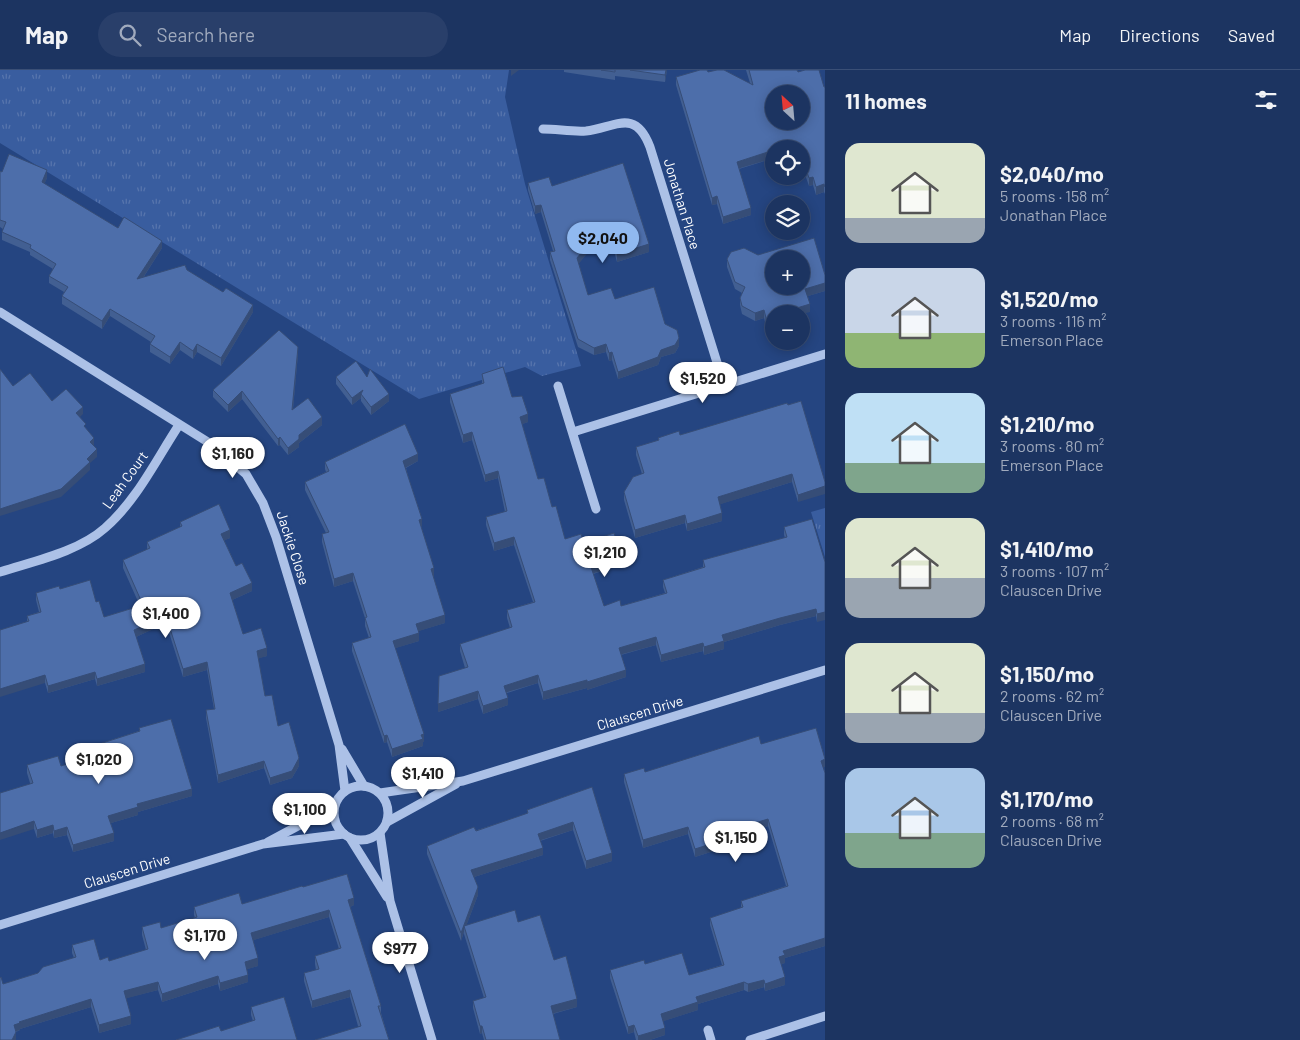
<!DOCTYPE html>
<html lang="en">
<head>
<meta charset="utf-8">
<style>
  body { margin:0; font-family:Barlow,sans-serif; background:#293f6a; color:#f1f3f6; height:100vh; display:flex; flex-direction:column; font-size:19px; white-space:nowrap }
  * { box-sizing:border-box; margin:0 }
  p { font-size:16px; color:#a0aabd }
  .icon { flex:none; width:28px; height:28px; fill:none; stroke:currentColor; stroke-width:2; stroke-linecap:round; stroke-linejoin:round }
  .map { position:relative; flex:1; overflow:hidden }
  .drawer { display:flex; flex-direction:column; background:#1c3461; width:475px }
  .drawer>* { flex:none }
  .needle { width:32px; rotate:334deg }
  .fabs { position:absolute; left:765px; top:15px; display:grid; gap:10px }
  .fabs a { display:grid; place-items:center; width:45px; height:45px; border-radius:50%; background:#1c3461; box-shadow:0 2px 12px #0003,0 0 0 1px #3a4f76; font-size:25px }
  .price { position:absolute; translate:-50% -42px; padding:0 11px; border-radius:18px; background:#fff; color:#222; font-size:16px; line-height:32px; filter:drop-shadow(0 1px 2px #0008) }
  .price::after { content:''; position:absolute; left:50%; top:30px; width:15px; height:11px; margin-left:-8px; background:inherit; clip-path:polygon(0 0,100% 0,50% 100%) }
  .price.selected { background:#90b9f0; color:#111 }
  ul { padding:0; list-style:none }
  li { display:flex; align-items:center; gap:15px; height:125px; padding:0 20px }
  li span { display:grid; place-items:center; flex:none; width:140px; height:100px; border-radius:15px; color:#555 }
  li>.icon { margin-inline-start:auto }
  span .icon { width:60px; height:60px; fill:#fffc; stroke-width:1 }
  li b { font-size:21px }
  h2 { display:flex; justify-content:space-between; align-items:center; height:60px; padding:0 20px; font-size:21px }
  header { display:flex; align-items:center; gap:30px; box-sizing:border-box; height:70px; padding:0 25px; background:#1c3461; border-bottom:1px solid #3a4f76 }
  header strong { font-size:24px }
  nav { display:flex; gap:28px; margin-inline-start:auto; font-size:18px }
  .search { width:350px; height:45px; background:#293f6a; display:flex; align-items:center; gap:12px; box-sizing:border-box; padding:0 18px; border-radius:28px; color:#a0aabd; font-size:19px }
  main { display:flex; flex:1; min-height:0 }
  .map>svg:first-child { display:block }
  .grass { fill:url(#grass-tufts) }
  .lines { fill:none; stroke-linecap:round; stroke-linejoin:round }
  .minor { stroke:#acc1e7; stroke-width:9 }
  .wall { fill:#425f92 }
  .shaded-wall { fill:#364d77 }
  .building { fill:#4d6eaa; stroke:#364d77; fill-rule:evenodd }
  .labels { text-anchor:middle; stroke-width:5; stroke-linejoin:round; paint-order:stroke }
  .street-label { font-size:14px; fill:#fff; stroke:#254581 }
</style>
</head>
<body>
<header>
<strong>Map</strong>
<div class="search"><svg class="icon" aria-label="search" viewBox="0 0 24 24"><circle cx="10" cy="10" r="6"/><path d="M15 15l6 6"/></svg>Search here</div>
<nav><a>Map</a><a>Directions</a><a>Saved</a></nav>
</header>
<main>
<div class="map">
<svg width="825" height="970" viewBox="0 0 825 970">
  <defs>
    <pattern id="grass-tufts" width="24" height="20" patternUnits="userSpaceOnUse" patternTransform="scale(1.25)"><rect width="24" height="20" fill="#395d9f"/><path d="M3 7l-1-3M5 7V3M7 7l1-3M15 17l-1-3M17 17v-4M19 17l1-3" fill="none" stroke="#5775ad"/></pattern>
  </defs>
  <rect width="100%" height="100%" fill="#254581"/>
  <g class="grass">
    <polygon points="0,0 509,0 505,27 525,114 581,296 542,306 525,297 419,329 0,73"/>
    <polygon points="825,438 825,487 811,442"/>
  </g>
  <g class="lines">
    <g class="minor">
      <path d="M543,59C557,59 572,62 586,61C614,58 635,37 650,77L724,315"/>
      <polyline points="0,242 211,374 246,404 263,433 276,467 339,675 345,721"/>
      <polyline points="558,316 596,439"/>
      <polyline points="573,362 825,284"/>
      <path d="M0,502C34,491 78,482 105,458C137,430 156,390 179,355"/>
      <polyline points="342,679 364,716"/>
      <circle cx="361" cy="743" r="27"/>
      <polyline points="380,723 463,711 825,600"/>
      <polyline points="387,752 456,714"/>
      <polyline points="380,763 390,831 432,970"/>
      <polyline points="350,768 387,827"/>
      <polyline points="268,772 309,750 334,734"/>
      <polyline points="0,855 263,774 344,764"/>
      <polyline points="708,960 711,970"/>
      <polyline points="750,970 825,946"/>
    </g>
  </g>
  <g class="wall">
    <polygon points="564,0 667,0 665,12 615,6 615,10 564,2"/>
    <polygon points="746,0 797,0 798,2 825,17 825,124 824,122 816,125 813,115 809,116 801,93 801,79 774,79 774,88 739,99 751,145 723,154 717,134 712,135 676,15 676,7 708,2 750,13"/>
    <polygon points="0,101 47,108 44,114 118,158 162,178 143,208 187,200 253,242 221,296 197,282 193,289 180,280 170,294 150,282 150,274 151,272 110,246 102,259 62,234 62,226 64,222 49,213 49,206 53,199 30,185 30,182 2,170 2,162 3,159 0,157"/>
    <polygon points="528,113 552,116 649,182 617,192 612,174 589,181 578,194 588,225 615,229 665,254 679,276 675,283 661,287 658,295 618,309 612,290 609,291 606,282 594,285 578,277 550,190 550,182 553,181 541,142 535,144 528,120"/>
    <polygon points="758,185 825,205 825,221 808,226 810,242 774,244 774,258 767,260 764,248 755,251 742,244 740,235 740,228 742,223 735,219 727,197 727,189"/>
    <polygon points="298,284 293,339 322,355 299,373 299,377 288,385 280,375 278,376 242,329 228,342 213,327 213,320"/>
    <polygon points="482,304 512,327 528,352 522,354 538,409 552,437 565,469 584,473 622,495 593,504 604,536 621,536 665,523 663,517 663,510 703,497 703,490 785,468 784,465 784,457 825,492 817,552 816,546 780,555 724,572 724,579 704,585 703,581 661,592 656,575 621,585 626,607 587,620 587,618 543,630 538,613 507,623 508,635 483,644 478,629 438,642 465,598 460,581 460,574 510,558 507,548 507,540 533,532 514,475 494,481 486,455 486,447 505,442 498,408 485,412 472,370 463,373 450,332 450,324 482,314"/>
    <polygon points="336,307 367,307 389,331 371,345 361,331 361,328 352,335 336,314"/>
    <polygon points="801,331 798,432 792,412 720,434 722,451 687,461 685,453 635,468 624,430 624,422 642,404 636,385 636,377 658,371 658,368 680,365"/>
    <polygon points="418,391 406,398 434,506 433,506 445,553 418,561 419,571 395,578 424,672 423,672 423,676 392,687 387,672 384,673 352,581 352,573 369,568 365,556 365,548 353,511 334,517 322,472 322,464 326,463 305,420 305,412 326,402 325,399 325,392"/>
    <polygon points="180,452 230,468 224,470 236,496 252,521 232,530 243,564 267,586 258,588 265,626 278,656 299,696 292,708 270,715 264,698 218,713 206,648 206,640 214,639 207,600 183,607 166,553 136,567 145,602 97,616 95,609 48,623 27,552 27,546 39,542 36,530 36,523 60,519 96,532 104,547 140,536 123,498 123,490 147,480 147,472 180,457"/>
    <polygon points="139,658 192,726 138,742 138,745 111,753 114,771 73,782 67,765 54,768 53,763 37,768 34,759 30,713 27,703 27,695 61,696 94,686 93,676 139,661"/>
    <polygon points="761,674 823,698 825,703 825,876 785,888 785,893 781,894 785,915 765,921 764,917 748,922 744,920 698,934 698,940 663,951 665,965 650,970 636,970 634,962 628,964 610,908 610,900 645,894 689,905 722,895 710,855 710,848 741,838 741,831 786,816 768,756 717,772 717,780 695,787 688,764 643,778 624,712 624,704 645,702"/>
    <polygon points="592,717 612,791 586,799 573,760 540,771 543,785 474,807 478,825 466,856 518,852 554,890 577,937 553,944 560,970 484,970 482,963 480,964 473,938 473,931 484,928 464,864 464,862 461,871 427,784 427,776 527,744 527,740"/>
    <polygon points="303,817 354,835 350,837 381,936 381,943 389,970 358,956 350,927 312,938 304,911 304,903 316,900 315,894 315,886 339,879 329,847 253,870 258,896 247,899 248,912 220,921 218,914 162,932 158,920 126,928 131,954 99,963 91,937 20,959 20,960 16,962 16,970 0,970 3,914 38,903 74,888 72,883 72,875 100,890 109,891 146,880 142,865 142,857 161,858 195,848 194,845 194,837 242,834"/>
    <polygon points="251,937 297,970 221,961 253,951 251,945"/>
  </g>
  <g class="shaded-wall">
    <polygon points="511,0 519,0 511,6"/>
    <polygon points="666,0 667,0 665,12 665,5"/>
    <polygon points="797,73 797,79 778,79"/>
    <polygon points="774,80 774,88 737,99 737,92"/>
    <polygon points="47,100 47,108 42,120 42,112"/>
    <polygon points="813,107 813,115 809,116 809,108"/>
    <polygon points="824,114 824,122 816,125 816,117"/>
    <polygon points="717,126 717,134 712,135 712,128"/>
    <polygon points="541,135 541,142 535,144 535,136"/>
    <polygon points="751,138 751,145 723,154 723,147"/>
    <polygon points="612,166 612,174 589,181 577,196 577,188 589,173"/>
    <polygon points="162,171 162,178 137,217 137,209"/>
    <polygon points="649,174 649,182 617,192 617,184"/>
    <polygon points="825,213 825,221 805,227 805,219"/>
    <polygon points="810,234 810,242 801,244 787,244 787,241"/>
    <polygon points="253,235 253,242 221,296 221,288"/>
    <polygon points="110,239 110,246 102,259 102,251"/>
    <polygon points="764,240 764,248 755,251 755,243"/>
    <polygon points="774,250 774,258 767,260 767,252"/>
    <polygon points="679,268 679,276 675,283 661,287 658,295 618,309 618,302 661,280"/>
    <polygon points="180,272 180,280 170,294 170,287"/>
    <polygon points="197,274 197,282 193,289 193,281"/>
    <polygon points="606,274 606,282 594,285 594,278"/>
    <polygon points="298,277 298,284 292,348 292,340"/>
    <polygon points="612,282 612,290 609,291 609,283"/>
    <polygon points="363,320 361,324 361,328 352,335 352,328"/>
    <polygon points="242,321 242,329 228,342 228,335"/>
    <polygon points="389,324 389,331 371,345 371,337"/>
    <polygon points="83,337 83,344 76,351 76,343"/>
    <polygon points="528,344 528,352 520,355 520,347"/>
    <polygon points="322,347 322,355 299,373 299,377 288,385 288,378 299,365"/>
    <polygon points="472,362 472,370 463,373 463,365"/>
    <polygon points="280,367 280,375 278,376 278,369"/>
    <polygon points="94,368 94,376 90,379 90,372"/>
    <polygon points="97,379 97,387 90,393 90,400 61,427 0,446 0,439 87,389"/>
    <polygon points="418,384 418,391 403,399 403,391"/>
    <polygon points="498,401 498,408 485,412 485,405"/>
    <polygon points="792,404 792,412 718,435 718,427"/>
    <polygon points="825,416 825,424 798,432 798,425"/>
    <polygon points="722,443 722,451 687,461 687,454"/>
    <polygon points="685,445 685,453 635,468 635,460"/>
    <polygon points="422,449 422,456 419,457 419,450"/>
    <polygon points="230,460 230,468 221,472 221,464"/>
    <polygon points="514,467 514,475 494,481 494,473"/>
    <polygon points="622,487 622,495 591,504 591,497"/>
    <polygon points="434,498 434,506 431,507 431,499"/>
    <polygon points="353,503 353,511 334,517 334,509"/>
    <polygon points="252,513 252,521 230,531 230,523"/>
    <polygon points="816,539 816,546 780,555 724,572 724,579 704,585 704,577 722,565 780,548"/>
    <polygon points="825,542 825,550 817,552 817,544"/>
    <polygon points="445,545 445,553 416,562 416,554"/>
    <polygon points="166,546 166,553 134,568 134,560"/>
    <polygon points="419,563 419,571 393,579 393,571"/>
    <polygon points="656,567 656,575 619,585 619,578"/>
    <polygon points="703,573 703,581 661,592 661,585"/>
    <polygon points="267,578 267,586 257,589 257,581"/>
    <polygon points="207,592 207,600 183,607 183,599"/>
    <polygon points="145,594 145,602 97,616 97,609"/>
    <polygon points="626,600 626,607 587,620 587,612"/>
    <polygon points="95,602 95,609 48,623 48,616"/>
    <polygon points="45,605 45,613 0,627 0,619"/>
    <polygon points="538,605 538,613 504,623 504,616"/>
    <polygon points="587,610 587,618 543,630 543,622"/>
    <polygon points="478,621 478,629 438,642 438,634"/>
    <polygon points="508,628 508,635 483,644 483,636"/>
    <polygon points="424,664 424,672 423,672 423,676 392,687 392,679"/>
    <polygon points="387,665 387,672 384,673 384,666"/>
    <polygon points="299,688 299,696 292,708 270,715 270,708"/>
    <polygon points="825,689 825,697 821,698 821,691"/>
    <polygon points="264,691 264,698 218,713 218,705"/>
    <polygon points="192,719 192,726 138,742 138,745 108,754 108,746 137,734"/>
    <polygon points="768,749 768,756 715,773 715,765"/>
    <polygon points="34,751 34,759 0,770 0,763"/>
    <polygon points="573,752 573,760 538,771 538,764"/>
    <polygon points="53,755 53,763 37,768 37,760"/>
    <polygon points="67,757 67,765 54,768 54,761"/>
    <polygon points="688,757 688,764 643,778 643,770"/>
    <polygon points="114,763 114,771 73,782 73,775"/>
    <polygon points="717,772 717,780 695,787 695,779"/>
    <polygon points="543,778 543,785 471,808 471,800"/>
    <polygon points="612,783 612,791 586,799 586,791"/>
    <polygon points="478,817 478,825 465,859 464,856 464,862 461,871 461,863"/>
    <polygon points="354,828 354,835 348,838 348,830"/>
    <polygon points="329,840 329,847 251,871 251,863"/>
    <polygon points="825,868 825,876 785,888 785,893 779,895 779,887 783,881"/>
    <polygon points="258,888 258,896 245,900 245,892"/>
    <polygon points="248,905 248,912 220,921 220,913"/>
    <polygon points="218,906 218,914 162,932 162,924"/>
    <polygon points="785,907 785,915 765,921 765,914"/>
    <polygon points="764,910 764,917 748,922 748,914"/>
    <polygon points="158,912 158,920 124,929 124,921"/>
    <polygon points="744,912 744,920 698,934 698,940 661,952 661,944 696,927"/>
    <polygon points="350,920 350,927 312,938 312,931"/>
    <polygon points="91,929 91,937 20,959 20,960 14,962 14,955 19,952"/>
    <polygon points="577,929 577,937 551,944 551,936"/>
    <polygon points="131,946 131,954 99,963 99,955"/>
    <polygon points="634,955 634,962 628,964 628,957"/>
    <polygon points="480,956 482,956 482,963 480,964"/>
    <polygon points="665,958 665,965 650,970 638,970 638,966"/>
    <polygon points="16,962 16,970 12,970"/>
  </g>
  <g class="building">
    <polygon points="601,0 615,0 615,2"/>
    <polygon points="630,0 666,0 665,5"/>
    <path d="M700,0H707L708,2L717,0H724L753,15L749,0H797L798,2L805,0H819L824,17H825V117L824,114L816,117L813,107L809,108L801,85V79H799L797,73L778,79H774V80L737,92L751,138L723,147L717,126L712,128L676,7ZM774,24H801V51H774Z"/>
    <polygon points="9,84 47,100 42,112 118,158 124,147 162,171 137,209 185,195 187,200 223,222 226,218 253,235 221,288 197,274 193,281 180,272 170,287 150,274 155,266 110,239 102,251 62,226 68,217 49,206 56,194 30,178 31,175 2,162 6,152 0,150 0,101 2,102"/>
    <polygon points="623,93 649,174 617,184 612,166 589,173 577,188 588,225 611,218 615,229 654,217 665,254 677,260 679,268 675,275 661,280 658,287 618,302 612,282 609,283 606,274 594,278 578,269 550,182 555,181 541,135 535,136 528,113 549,107 552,116"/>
    <path d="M814,168L825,205V213L805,219L810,234L787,241L788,244H774V250L767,252L764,240L755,243L742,236L740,228L745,217L735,212L727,189L731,182L744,178L758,185ZM774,189H801V216H774Z"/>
    <polygon points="279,260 298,277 292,340 308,328 322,347 299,365 299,369 288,378 280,367 278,369 242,321 228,335 213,320"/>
    <polygon points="356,291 367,307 370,299 389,324 371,337 361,324 363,320 352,328 336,307"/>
    <polygon points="503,297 512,327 522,326 528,344 520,347 538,409 544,408 552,437 556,436 565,469 581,464 584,473 614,463 622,487 591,497 604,536 620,530 621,536 667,523 663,510 705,497 703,490 787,467 784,457 812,449 825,492 825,542 817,544 816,539 780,548 722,565 724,571 704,577 703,573 661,585 656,567 619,578 626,600 587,612 587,610 543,622 538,605 504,616 508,628 483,636 478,621 438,634 439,606 468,597 460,574 512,557 507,540 535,532 514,467 494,473 486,447 507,441 498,401 485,405 472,362 463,365 450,324 484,313 482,304"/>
    <polygon points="0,299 13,316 30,303 52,331 66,319 83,337 76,343 86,354 84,356 94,368 90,372 97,379 87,389 90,392 61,419 0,439"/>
    <polygon points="801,331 825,412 825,416 798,425 792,404 718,427 722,443 687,454 685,445 635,460 624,422 633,407 644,403 636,377 659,370 658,368 679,361 680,365 787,333 788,335"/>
    <polygon points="405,354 418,384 403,391 422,449 419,450 434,498 431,499 445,545 416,554 419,563 393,571 424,664 421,665 423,669 392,679 387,665 384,666 352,573 371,567 365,548 367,547 353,503 334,509 322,464 329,462 305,412 329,401 325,392"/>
    <polygon points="219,434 230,460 221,464 236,496 242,493 252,513 230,523 243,564 261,558 267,578 257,581 265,626 272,625 278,656 289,652 299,688 292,701 270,708 264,691 218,705 206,640 215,639 207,592 183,599 166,546 134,560 145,594 97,609 95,602 48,616 45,605 0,619 0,560 29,551 27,546 41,542 36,523 59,516 60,519 90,510 96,532 99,531 104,547 143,535 123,490 150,478 147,472 182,456 180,452"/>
    <polygon points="171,649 192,719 137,734 138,737 108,746 114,763 73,775 67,757 54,761 53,755 37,760 34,751 0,763 0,723 33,713 27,695 58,686 61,696 96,685 93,676 140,661 139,658"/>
    <polygon points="816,658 825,689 821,691 825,703 825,868 783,881 785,885 779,887 785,907 765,914 764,910 748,914 744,912 696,927 698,932 661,944 665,958 638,966 634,955 628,957 610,900 644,890 645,894 682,883 689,905 724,895 710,848 743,837 741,831 788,816 768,749 715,765 717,772 695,779 688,757 643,770 624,704 644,698 645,702 759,666 761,674"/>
    <polygon points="592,717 612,783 586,791 573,752 538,764 543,778 471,800 478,817 461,863 427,776 474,757 476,761 528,743 527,740"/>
    <polygon points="347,804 354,828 348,830 381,936 378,936 389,970 315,970 361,956 350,920 312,931 304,903 319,899 315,886 341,878 329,840 251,863 258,888 245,892 248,905 220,913 218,906 162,924 158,912 124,921 131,946 99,955 91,929 19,952 20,953 14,955 16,962 12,970 0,970 0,908 1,907 3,914 38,903 43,897 76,887 72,875 94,869 100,890 108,887 109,891 148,879 142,857 160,852 161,858 197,847 194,837 239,823 242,834 302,816 303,817"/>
    <polygon points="515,840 518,852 540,845 554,890 566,886 577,929 551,936 560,970 486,970 482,956 480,956 473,931 486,927 464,856"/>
    <polygon points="284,927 297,970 176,970 219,956 221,961 255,950 251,937"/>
  </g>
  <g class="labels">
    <g class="street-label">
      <text transform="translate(682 134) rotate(73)" y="5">Jonathan Place</text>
      <text transform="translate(125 410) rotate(-54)" y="5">Leah Court</text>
      <text transform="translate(293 478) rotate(72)" y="5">Jackie Close</text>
      <text transform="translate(640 643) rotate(-17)" y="5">Clauscen Drive</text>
      <text transform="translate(127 801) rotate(-17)" y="5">Clauscen Drive</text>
    </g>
  </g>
</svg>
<div class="fabs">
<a><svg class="needle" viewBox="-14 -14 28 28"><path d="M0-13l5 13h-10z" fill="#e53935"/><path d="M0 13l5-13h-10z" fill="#a0aabd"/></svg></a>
<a><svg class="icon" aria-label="locate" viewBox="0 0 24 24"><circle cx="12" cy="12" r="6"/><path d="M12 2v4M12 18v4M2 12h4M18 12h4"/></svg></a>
<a><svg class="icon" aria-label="layers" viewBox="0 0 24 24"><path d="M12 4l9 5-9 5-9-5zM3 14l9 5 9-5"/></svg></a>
<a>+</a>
<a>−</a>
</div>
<b class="price selected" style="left:603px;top:194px">$2,040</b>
<b class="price" style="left:703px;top:334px">$1,520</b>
<b class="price" style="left:233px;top:409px">$1,160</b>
<b class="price" style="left:605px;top:508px">$1,210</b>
<b class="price" style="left:166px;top:569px">$1,400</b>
<b class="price" style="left:99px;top:715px">$1,020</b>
<b class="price" style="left:423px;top:729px">$1,410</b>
<b class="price" style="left:305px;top:765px">$1,100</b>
<b class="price" style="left:736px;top:793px">$1,150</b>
<b class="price" style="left:205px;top:891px">$1,170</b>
<b class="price" style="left:400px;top:904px">$977</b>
</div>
<section class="drawer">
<h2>11 homes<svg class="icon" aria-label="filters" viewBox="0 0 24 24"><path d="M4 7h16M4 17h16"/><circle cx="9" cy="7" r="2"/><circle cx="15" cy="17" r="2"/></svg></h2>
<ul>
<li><span style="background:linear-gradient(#dfe7d0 75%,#9aa5b1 0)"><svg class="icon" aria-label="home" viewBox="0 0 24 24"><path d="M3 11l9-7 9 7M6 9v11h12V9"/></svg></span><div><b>$2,040/mo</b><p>5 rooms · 158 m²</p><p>Jonathan Place</p></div></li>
<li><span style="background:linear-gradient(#c9d6e8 65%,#8fb573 0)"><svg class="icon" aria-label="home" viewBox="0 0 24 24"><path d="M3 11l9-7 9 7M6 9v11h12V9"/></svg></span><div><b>$1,520/mo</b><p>3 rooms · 116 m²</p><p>Emerson Place</p></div></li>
<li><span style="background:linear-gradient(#bfe0f5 70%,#7fa58c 0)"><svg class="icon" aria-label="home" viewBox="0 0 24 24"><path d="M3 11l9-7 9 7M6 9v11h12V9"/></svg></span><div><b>$1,210/mo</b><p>3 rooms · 80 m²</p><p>Emerson Place</p></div></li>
<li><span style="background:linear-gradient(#dfe7d0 60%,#9aa5b1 0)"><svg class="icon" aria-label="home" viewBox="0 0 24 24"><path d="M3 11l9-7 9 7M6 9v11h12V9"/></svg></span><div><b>$1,410/mo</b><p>3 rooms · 107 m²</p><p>Clauscen Drive</p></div></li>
<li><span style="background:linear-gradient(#dfe7d0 70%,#9aa5b1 0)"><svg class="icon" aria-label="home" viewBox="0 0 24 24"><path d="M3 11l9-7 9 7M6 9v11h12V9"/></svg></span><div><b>$1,150/mo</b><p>2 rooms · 62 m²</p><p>Clauscen Drive</p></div></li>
<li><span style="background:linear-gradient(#a9c7e8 65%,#7fa58c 0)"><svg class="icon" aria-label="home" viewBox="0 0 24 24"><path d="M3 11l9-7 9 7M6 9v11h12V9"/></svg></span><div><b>$1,170/mo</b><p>2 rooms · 68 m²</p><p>Clauscen Drive</p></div></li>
</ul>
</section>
</main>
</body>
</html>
